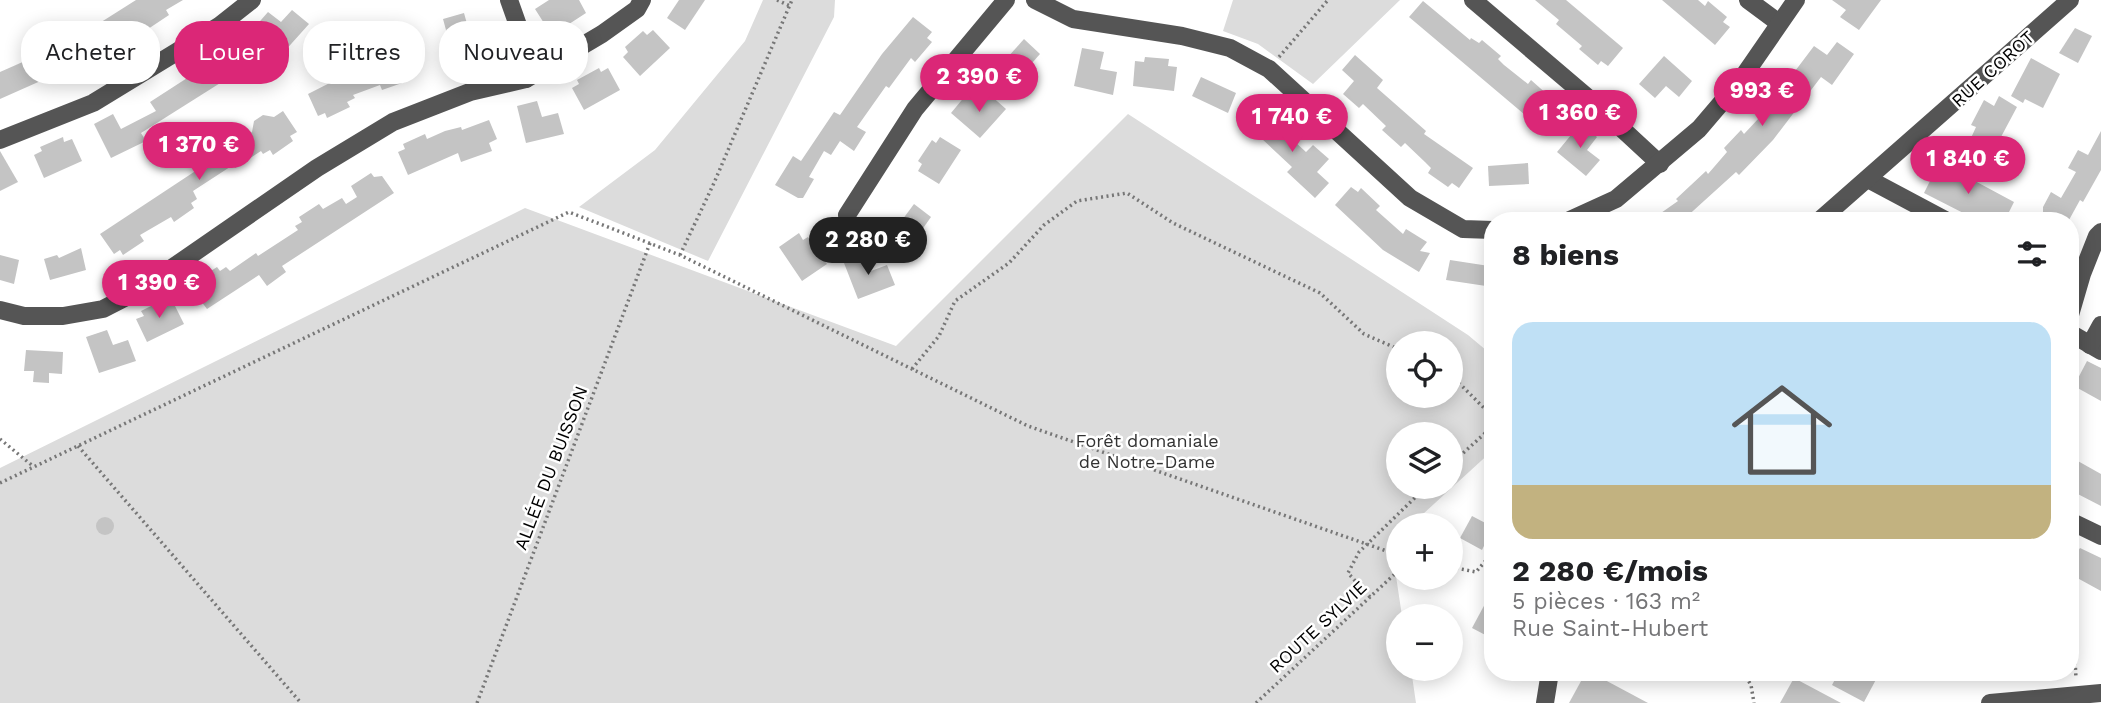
<!DOCTYPE html>
<html lang="fr">
<head>
<meta charset="utf-8">
<style>
  body { margin:0; font-family:"Work Sans",sans-serif; background:#f2f2f2; color:#202124; height:100vh; display:flex; flex-direction:column; font-size:26px; white-space:nowrap }
  * { box-sizing:border-box; margin:0 }
  p { font-size:23px; color:#757577 }
  .icon { flex:none; width:38px; height:38px; fill:none; stroke:currentColor; stroke-width:2; stroke-linecap:round; stroke-linejoin:round }
  .map { position:relative; flex:1; overflow:hidden }
  .sheet { position:absolute; left:1484px; top:212px; width:595px; height:469px; display:flex; flex-direction:column; background:#fff; border-radius:28px; box-shadow:0 4px 18px #0003 }
  .sheet>* { flex:none }
  .guide { position:absolute; left:21px; top:21px; width:665px; height:63px; display:flex; gap:14px }
  .buttons { position:absolute; left:1386px; top:331px; display:grid; gap:14px }
  .buttons a { display:grid; place-items:center; width:77px; height:77px; border-radius:50%; background:#fff; box-shadow:0 4px 18px #0003; font-size:35px }
  .price { position:absolute; translate:-50% -60px; padding:0 16px; border-radius:24px; background:#db2777; color:#fff; font-size:23px; line-height:46px; filter:drop-shadow(0 2px 4px #0008) }
  .price::after { content:''; position:absolute; left:50%; top:42px; width:21px; height:16px; margin-left:-10px; background:inherit; clip-path:polygon(0 0,100% 0,50% 100%) }
  .price.active { background:#222; color:#fff }
  ul { padding:0; list-style:none }
  li { display:grid; align-content:center; gap:14px; height:371px; padding:0 28px }
  li span { display:grid; place-items:center; height:217px; border-radius:21px; color:#555 }
  li>.icon { margin-inline-start:auto }
  span .icon { width:126px; height:126px; fill:#fffc; stroke-width:1 }
  li b { font-size:30px }
  h2 { display:flex; justify-content:space-between; align-items:center; height:84px; padding:0 28px; font-size:30px }
  .chip { padding:0 24px; border-radius:28px; background:#fff; box-shadow:0 4px 18px #0003; font-size:24px; line-height:63px }
  .chip.active { background:#db2777; color:#fff }
  .map>svg:first-child { display:block }
  .green { fill:#dcdcdc; fill-rule:evenodd }
  .building { fill:#c4c4c4 }
  .lines { fill:none; stroke-linecap:round; stroke-linejoin:round }
  .path { stroke:#777; stroke-width:3.5; stroke-dasharray:2 3.5; stroke-linecap:butt }
  .minor { stroke:#555; stroke-width:18 }
  .labels { text-anchor:middle; stroke-width:5; stroke-linejoin:round; paint-order:stroke }
  .street-label { font-size:18px; fill:#000; stroke:#fff }
  .park-label { font-size:18px; fill:#333; stroke:#fff }
</style>
</head>
<body>
<div class="map">
<svg width="2101" height="703" viewBox="0 0 2101 703">
  <rect width="100%" height="100%" fill="#fff"/>
  <g class="green">
    <polygon points="763,0 835,0 834,17 708,261 579,207 655,150 745,41"/>
    <polygon points="1233,0 1400,0 1313,84 1258,44 1223,31"/>
    <path d="M1128,114L1468,335L1493,356V450L1411,525H1398V536L1391,543L1402,616H1398V668L1411,669L1416,703H0V468L525,208L896,346ZM1398,343H1451V396H1398ZM1451,434V486H1398V434Z"/>
  </g>
  <g class="building">
    <polygon points="136,0 183,0 166,10 169,15 148,29 145,24 115,43 113,40 66,70 57,50"/>
    <polygon points="549,0 579,0 586,13 566,26 563,22 549,31 535,9"/>
    <polygon points="679,0 705,0 685,30 667,18"/>
    <polygon points="1535,0 1566,0 1623,48 1608,66 1601,61 1598,65 1579,49 1582,46 1556,24 1559,20"/>
    <polygon points="1662,0 1698,0 1705,6 1708,1 1727,17 1723,22 1730,27 1715,45"/>
    <polygon points="1832,0 1881,0 1859,30 1840,17 1846,10"/>
    <polygon points="1423,1 1470,40 1471,38 1479,43 1482,40 1501,56 1498,59 1504,65 1528,84 1531,80 1549,96 1546,100 1553,105 1537,125 1409,17"/>
    <polygon points="292,10 309,24 283,53 254,28 268,12 281,22"/>
    <polygon points="464,13 474,49 446,57 442,43 449,41 443,19"/>
    <polygon points="913,17 932,32 927,38 932,42 915,62 911,58 889,88 886,86 857,127 866,132 854,151 840,141 831,155 824,151 809,177 814,179 803,198 798,198 775,185 793,156 801,161 834,112 840,115 882,54"/>
    <polygon points="2075,28 2092,36 2078,63 2059,53"/>
    <polygon points="653,30 670,48 640,76 623,57 628,52 625,47 643,31 647,35"/>
    <polygon points="1024,39 1040,54 1015,82 998,68"/>
    <polygon points="1837,42 1854,54 1832,85 1821,77 1773,140 1739,175 1736,172 1683,220 1651,220 1678,201 1676,199 1706,171 1708,174 1727,152 1724,148 1741,130 1744,134 1759,118 1768,106 1764,102 1778,83 1783,87 1814,46 1827,55"/>
    <polygon points="220,46 224,51 231,47 244,68 141,133 146,141 111,158 94,124 113,114 121,129 156,111 150,102 198,71 196,68 203,64 200,59"/>
    <polygon points="1082,48 1104,52 1100,69 1117,72 1113,95 1074,86"/>
    <polygon points="402,50 411,73 403,76 405,82 382,90 380,85 353,95 355,98 347,102 350,107 327,118 325,113 318,116 308,94 365,65"/>
    <polygon points="1355,55 1383,80 1377,88 1426,131 1424,134 1473,168 1459,188 1452,183 1448,187 1428,173 1431,168 1425,162 1405,143 1401,147 1382,130 1386,126 1363,104 1359,108 1343,94 1354,81 1342,70"/>
    <polygon points="1664,56 1692,81 1679,97 1666,86 1655,98 1639,84"/>
    <polygon points="34,57 45,79 0,99 0,72"/>
    <polygon points="1145,57 1169,59 1168,66 1177,67 1174,91 1133,86 1135,61 1144,62"/>
    <polygon points="2031,58 2060,74 2043,108 2025,99 2023,103 2011,96"/>
    <polygon points="599,68 601,72 608,68 620,90 584,110 572,88 579,84 577,80"/>
    <polygon points="1201,77 1236,93 1228,113 1192,96"/>
    <polygon points="989,94 1006,109 980,138 951,113 966,95 978,106"/>
    <polygon points="1999,96 2017,107 1994,150 1971,138 1976,127 1971,125 1984,100 1994,106"/>
    <polygon points="537,101 542,117 558,113 564,134 526,143 517,106"/>
    <polygon points="1259,109 1306,152 1313,145 1329,159 1317,172 1329,183 1315,198 1287,172 1292,167 1246,124"/>
    <polygon points="283,111 297,132 290,136 293,141 273,155 270,150 263,154 261,151 235,168 233,165 193,191 197,199 191,203 194,208 174,222 171,217 140,235 144,241 123,255 120,250 114,254 100,234 200,168 197,163 228,142 231,146 252,132 254,121 263,115 274,117"/>
    <polygon points="489,120 497,139 489,143 492,151 461,162 458,153 408,175 398,152 405,149 403,144 425,134 427,139 445,131 461,127 462,130"/>
    <polygon points="1581,123 1597,137 1587,150 1600,160 1586,176 1557,152"/>
    <polygon points="2101,131 2101,170 2083,202 2080,200 2069,220 2058,220 2043,212 2043,207 2051,192 2061,198 2076,172 2068,168 2078,150 2088,155"/>
    <polygon points="63,137 64,142 72,139 82,161 44,178 34,155 42,151 40,147"/>
    <polygon points="940,137 961,150 939,184 918,171 922,164 918,161 932,140 936,143"/>
    <polygon points="0,151 18,182 0,191"/>
    <polygon points="1528,163 1529,184 1489,186 1488,166"/>
    <polygon points="1938,165 1946,169 1947,166 2014,202 2005,220 1977,220 1924,193"/>
    <polygon points="371,173 374,177 382,176 394,193 282,266 286,272 267,286 259,275 207,309 195,293 195,287 200,284 197,280 217,267 220,271 226,267 230,271 256,253 258,256 298,230 295,226 302,222 299,217 319,204 323,209 342,198 346,204 357,197 351,186"/>
    <polygon points="1351,187 1358,192 1361,188 1380,206 1376,210 1403,234 1406,229 1427,242 1420,251 1430,253 1419,272 1383,250 1335,205"/>
    <polygon points="914,204 931,217 909,248 891,235"/>
    <polygon points="799,233 803,240 808,237 827,264 802,281 779,247"/>
    <polygon points="81,248 86,270 50,280 44,259 57,255 59,258"/>
    <polygon points="0,255 19,260 14,284 0,280"/>
    <polygon points="865,255 871,271 887,265 895,285 858,299 844,263"/>
    <polygon points="1450,260 1489,266 1486,286 1446,280"/>
    <polygon points="163,300 166,305 173,302 184,324 147,342 136,319 144,316 141,311"/>
    <polygon points="107,330 113,345 128,340 136,361 99,373 86,337"/>
    <polygon points="26,350 63,352 62,374 49,373 49,383 33,382 34,371 24,371"/>
    <polygon points="2087,361 2101,368 2101,401 2074,386"/>
    <polygon points="2076,460 2101,474 2101,506 2070,490 2070,471"/>
    <polygon points="1472,516 1493,527 1482,550 1460,538"/>
    <circle cx="105" cy="526" r="9"/>
    <polygon points="2070,547 2078,551 2080,548 2101,558 2101,591 2070,574"/>
    <polygon points="1493,589 1493,639 1472,628"/>
    <polygon points="1586,672 1590,672 1648,703 1569,703"/>
    <polygon points="1839,672 1880,672 1864,702 1832,685"/>
    <polygon points="1794,678 1841,703 1780,703"/>
  </g>
  <g class="lines">
    <g class="path">
      <polyline points="777,0 790,6"/>
      <polyline points="1279,57 1328,0"/>
      <polyline points="680,255 714,183 792,0"/>
      <polyline points="912,369 939,336 955,301 1009,263 1044,225 1077,201 1127,193 1173,223 1320,293 1364,334 1398,349"/>
      <polyline points="1451,375 1493,417"/>
      <polyline points="0,439 34,467"/>
      <polyline points="78,446 301,703"/>
      <polyline points="1451,464 1493,426"/>
      <polyline points="0,483 569,212 680,255 1028,426 1398,555"/>
      <polyline points="1451,567 1476,572 1493,552"/>
      <polyline points="1370,597 1348,573 1359,552 1427,486"/>
      <polyline points="2070,641 2075,660 2076,678"/>
      <polyline points="1743,672 1751,685 1754,703"/>
      <polyline points="477,703 650,243"/>
      <polyline points="1256,703 1398,571"/>
    </g>
    <g class="minor">
      <polyline points="509,0 520,31 526,79"/>
      <polyline points="1035,0 1073,19 1182,36 1230,48 1269,69 1410,198 1463,229 1493,230"/>
      <polyline points="1473,0 1593,102 1660,164"/>
      <polyline points="1748,0 1779,23"/>
      <polyline points="0,140 93,103 219,26 252,0"/>
      <polyline points="1868,179 1945,220"/>
      <polyline points="847,215 915,109 1006,0"/>
      <polyline points="1570,220 1616,199 1699,129 1740,81 1796,0"/>
      <polyline points="1820,220 2070,0"/>
      <polyline points="0,310 24,316 63,316 103,309 140,290 317,168 393,122 470,92 526,79 602,34 637,9 642,0"/>
      <polyline points="2070,315 2082,274 2097,236 2101,232"/>
      <polyline points="2070,333 2101,351"/>
      <polyline points="2090,345 2101,325"/>
      <polyline points="2070,521 2101,536"/>
      <polyline points="1545,703 1550,672"/>
      <polyline points="1990,703 2101,693"/>
    </g>
  </g>
  <g class="labels">
    <g class="street-label">
      <text transform="translate(1993 69) rotate(-42)" y="6">RUE COROT</text>
      <text transform="translate(551 468) rotate(-69)" y="6">ALLÉE DU BUISSON</text>
      <text transform="translate(1318 627) rotate(-43)" y="6">ROUTE SYLVIE</text>
    </g>
    <g class="park-label">
      <text x="1147" y="447">Forêt domaniale<tspan x="1147" dy="21">de Notre-Dame</tspan></text>
    </g>
  </g>
</svg>
<div class="buttons">
<a><svg class="icon" aria-label="locate" viewBox="0 0 24 24"><circle cx="12" cy="12" r="6"/><path d="M12 2v4M12 18v4M2 12h4M18 12h4"/></svg></a>
<a><svg class="icon" aria-label="layers" viewBox="0 0 24 24"><path d="M12 4l9 5-9 5-9-5zM3 14l9 5 9-5"/></svg></a>
<a>+</a>
<a>−</a>
</div>
<b class="price" style="left:979px;top:114px">2 390 €</b>
<b class="price" style="left:1762px;top:128px">993 €</b>
<b class="price" style="left:1580px;top:150px">1 360 €</b>
<b class="price" style="left:1292px;top:154px">1 740 €</b>
<b class="price" style="left:199px;top:182px">1 370 €</b>
<b class="price" style="left:1968px;top:196px">1 840 €</b>
<b class="price active" style="left:868px;top:277px">2 280 €</b>
<b class="price" style="left:159px;top:320px">1 390 €</b>
<div class="guide">
<a class="chip">Acheter</a>
<a class="chip active">Louer</a>
<a class="chip">Filtres</a>
<a class="chip">Nouveau</a>
</div>
<section class="sheet">
<h2>8 biens<svg class="icon" aria-label="filters" viewBox="0 0 24 24"><path d="M4 7h16M4 17h16"/><circle cx="9" cy="7" r="2"/><circle cx="15" cy="17" r="2"/></svg></h2>
<ul>
<li><span style="background:linear-gradient(#bfe0f5 75%,#c2b280 0)"><svg class="icon" aria-label="home" viewBox="0 0 24 24"><path d="M3 11l9-7 9 7M6 9v11h12V9"/></svg></span><div><b>2 280 €/mois</b><p>5 pièces · 163 m²</p><p>Rue Saint-Hubert</p></div></li>
</ul>
</section>
</div>
</body>
</html>
